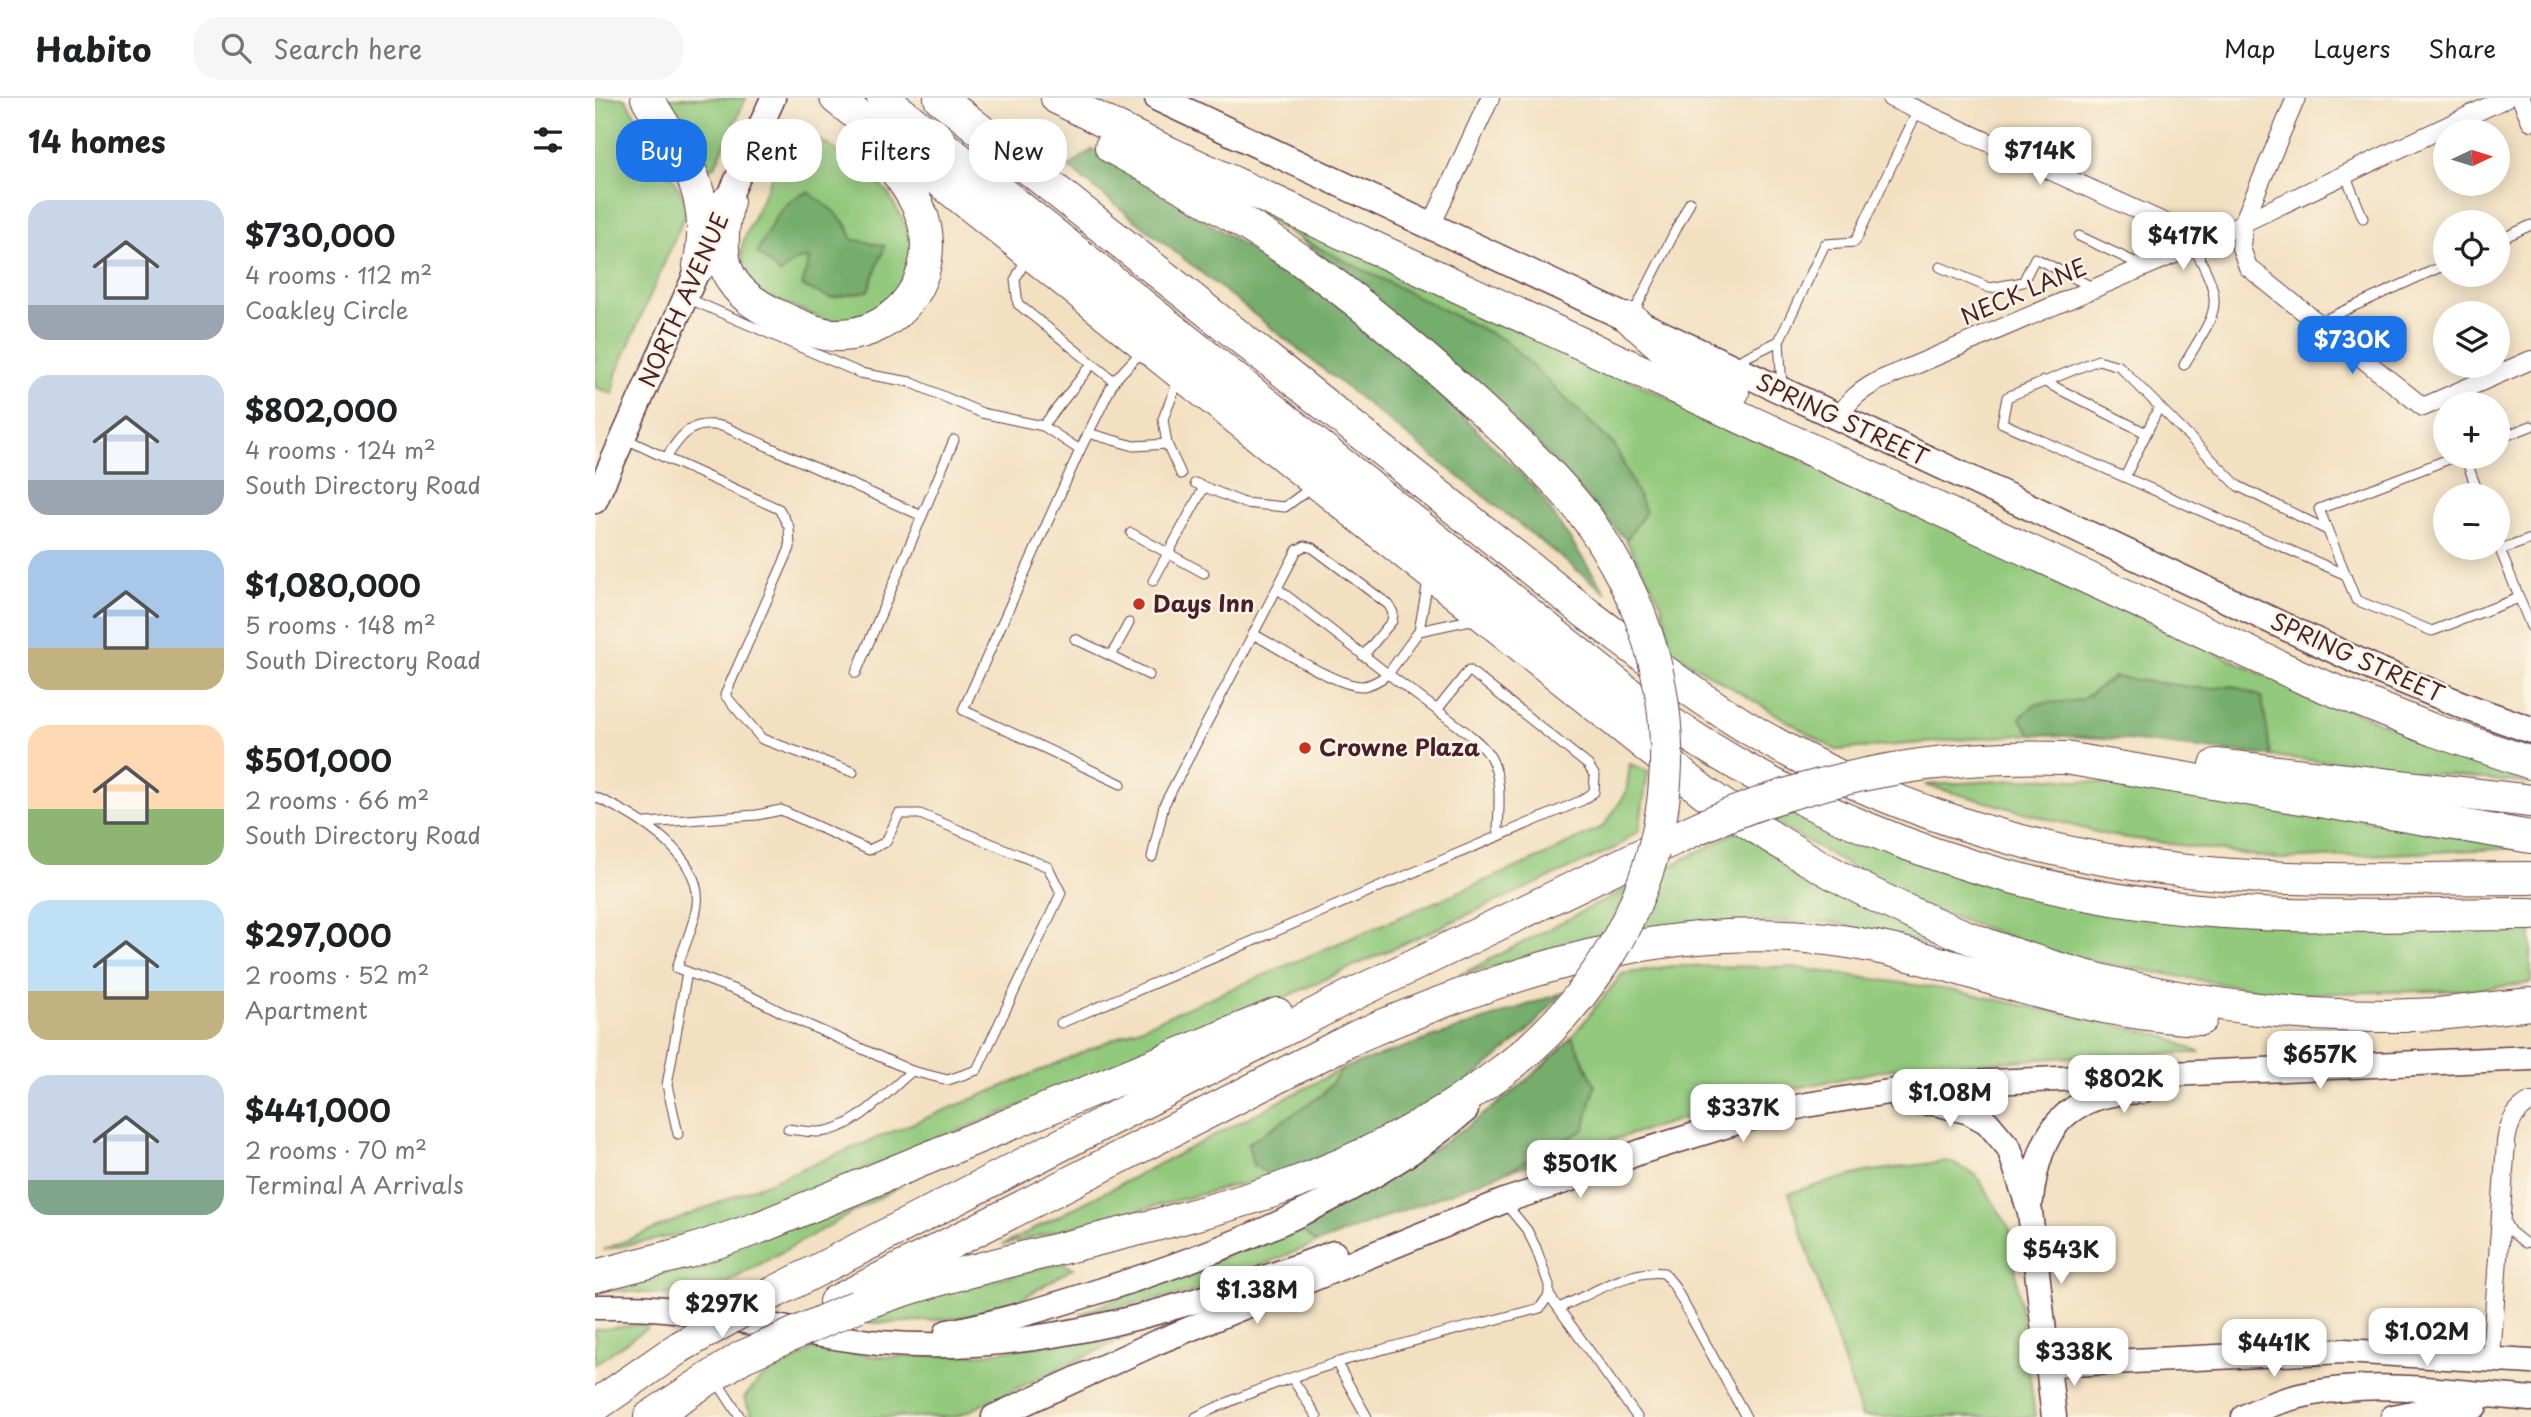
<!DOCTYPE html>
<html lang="en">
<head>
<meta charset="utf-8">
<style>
  body { margin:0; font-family:"Playpen Sans",sans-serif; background:#f6f6f6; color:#202124; height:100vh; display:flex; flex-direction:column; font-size:26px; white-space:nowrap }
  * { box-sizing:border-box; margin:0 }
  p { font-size:23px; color:#757577 }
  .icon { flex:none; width:38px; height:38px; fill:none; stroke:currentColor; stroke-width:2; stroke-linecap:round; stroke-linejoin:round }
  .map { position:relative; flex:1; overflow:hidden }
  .details { display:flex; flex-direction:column; background:#fff; width:595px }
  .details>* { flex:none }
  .hud { position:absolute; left:21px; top:21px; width:665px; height:63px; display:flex; gap:14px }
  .needle { width:46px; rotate:86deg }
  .fabs { position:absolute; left:1838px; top:21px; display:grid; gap:14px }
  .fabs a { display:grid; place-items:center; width:77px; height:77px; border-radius:50%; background:#fff; box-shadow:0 4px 18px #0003; font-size:35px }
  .price { position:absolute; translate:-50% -60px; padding:0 16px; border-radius:14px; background:#fff; color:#222; font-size:23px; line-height:46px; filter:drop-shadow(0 2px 4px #0008) }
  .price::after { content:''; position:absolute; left:50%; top:42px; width:21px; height:16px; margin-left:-10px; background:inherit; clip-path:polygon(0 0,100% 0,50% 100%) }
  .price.active { background:#1a73e8; color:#fff }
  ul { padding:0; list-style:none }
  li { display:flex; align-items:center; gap:21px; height:175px; padding:0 28px }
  li span { display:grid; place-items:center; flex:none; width:196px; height:140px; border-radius:21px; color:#555 }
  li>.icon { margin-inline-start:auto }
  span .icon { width:84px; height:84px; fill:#fffc; stroke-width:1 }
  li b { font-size:30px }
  h2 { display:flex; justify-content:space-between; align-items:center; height:84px; padding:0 28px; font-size:30px }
  .tag { padding:0 24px; border-radius:28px; background:#fff; box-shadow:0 4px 18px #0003; font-size:24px; line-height:63px }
  .tag.active { background:#1a73e8; color:#fff }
  header { display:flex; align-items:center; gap:42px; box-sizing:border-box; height:98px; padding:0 35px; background:#fff; border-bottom:2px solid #e0e0e0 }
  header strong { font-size:33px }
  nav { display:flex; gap:38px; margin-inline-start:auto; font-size:24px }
  .search { width:490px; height:63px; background:#f6f6f6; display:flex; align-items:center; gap:18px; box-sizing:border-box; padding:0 24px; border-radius:28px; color:#757577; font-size:26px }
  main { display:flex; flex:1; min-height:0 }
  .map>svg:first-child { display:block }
  .green { fill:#92c97c; stroke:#6e7454; stroke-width:2; fill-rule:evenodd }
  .forest { fill:#75ad6c; stroke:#60664c; stroke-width:2 }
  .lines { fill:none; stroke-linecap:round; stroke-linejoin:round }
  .lane-casing { stroke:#633c42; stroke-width:11 }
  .street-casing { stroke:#633c42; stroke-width:20 }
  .secondary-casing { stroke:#633c42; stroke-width:27 }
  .primary-casing { stroke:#633c42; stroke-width:29 }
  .highway-casing { stroke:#633c42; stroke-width:34 }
  .lane { stroke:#fff; stroke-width:9 }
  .street { stroke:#fff; stroke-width:18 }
  .secondary { stroke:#fff; stroke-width:24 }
  .primary { stroke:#fff; stroke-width:26 }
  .highway { stroke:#fff; stroke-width:32 }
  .highway-bridge-casing { stroke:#633c42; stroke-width:34; stroke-linecap:butt }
  .highway-bridge { stroke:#fff; stroke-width:32 }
  .poi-dot { fill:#c8321e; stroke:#fcf5e5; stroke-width:2.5 }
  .labels { text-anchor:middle; stroke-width:5; stroke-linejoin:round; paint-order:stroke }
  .street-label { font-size:23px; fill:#4a1f2b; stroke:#fcf5e5 }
  .poi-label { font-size:23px; font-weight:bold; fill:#4a1f2b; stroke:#fcf5e5; text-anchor:start }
</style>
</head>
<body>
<header>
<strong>Habito</strong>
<div class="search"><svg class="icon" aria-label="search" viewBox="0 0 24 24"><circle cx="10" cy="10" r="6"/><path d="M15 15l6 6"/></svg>Search here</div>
<nav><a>Map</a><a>Layers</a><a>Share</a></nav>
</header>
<main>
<section class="details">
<h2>14 homes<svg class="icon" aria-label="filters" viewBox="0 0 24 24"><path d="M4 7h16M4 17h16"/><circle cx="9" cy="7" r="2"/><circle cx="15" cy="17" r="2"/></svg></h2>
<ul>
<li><span style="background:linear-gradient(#c9d6e8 75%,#9aa5b1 0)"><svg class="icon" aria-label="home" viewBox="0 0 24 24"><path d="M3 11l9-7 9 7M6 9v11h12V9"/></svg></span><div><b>$730,000</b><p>4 rooms · 112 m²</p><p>Coakley Circle</p></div></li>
<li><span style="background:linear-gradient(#c9d6e8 75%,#9aa5b1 0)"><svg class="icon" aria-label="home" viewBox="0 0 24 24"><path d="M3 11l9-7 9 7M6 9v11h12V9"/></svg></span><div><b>$802,000</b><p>4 rooms · 124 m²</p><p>South Directory Road</p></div></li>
<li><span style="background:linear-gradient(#a9c7e8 70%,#c2b280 0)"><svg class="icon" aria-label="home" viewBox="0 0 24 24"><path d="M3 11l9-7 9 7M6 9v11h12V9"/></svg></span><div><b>$1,080,000</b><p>5 rooms · 148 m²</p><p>South Directory Road</p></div></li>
<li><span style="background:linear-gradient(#ffd9b3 60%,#8fb573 0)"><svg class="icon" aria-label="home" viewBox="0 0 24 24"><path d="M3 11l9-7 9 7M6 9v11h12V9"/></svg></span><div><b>$501,000</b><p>2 rooms · 66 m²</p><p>South Directory Road</p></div></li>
<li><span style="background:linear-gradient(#bfe0f5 65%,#c2b280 0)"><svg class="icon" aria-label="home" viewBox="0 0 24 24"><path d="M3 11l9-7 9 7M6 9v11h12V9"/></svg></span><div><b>$297,000</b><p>2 rooms · 52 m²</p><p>Apartment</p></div></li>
<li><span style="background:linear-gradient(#c9d6e8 75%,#7fa58c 0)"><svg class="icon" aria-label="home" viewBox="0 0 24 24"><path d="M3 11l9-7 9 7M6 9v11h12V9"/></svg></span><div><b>$441,000</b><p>2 rooms · 70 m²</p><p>Terminal A Arrivals</p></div></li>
</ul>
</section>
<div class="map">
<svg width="1936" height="1319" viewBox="0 0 1936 1319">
  <rect width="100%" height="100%" fill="#fcf5e5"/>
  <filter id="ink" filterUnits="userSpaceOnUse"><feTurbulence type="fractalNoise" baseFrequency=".0143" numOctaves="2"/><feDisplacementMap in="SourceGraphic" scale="14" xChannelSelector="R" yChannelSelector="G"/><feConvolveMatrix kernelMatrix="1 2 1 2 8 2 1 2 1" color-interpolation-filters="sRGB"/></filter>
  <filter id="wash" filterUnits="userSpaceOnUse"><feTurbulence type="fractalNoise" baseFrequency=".00686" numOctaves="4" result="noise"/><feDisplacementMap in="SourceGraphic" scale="28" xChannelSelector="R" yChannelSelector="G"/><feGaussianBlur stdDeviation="1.57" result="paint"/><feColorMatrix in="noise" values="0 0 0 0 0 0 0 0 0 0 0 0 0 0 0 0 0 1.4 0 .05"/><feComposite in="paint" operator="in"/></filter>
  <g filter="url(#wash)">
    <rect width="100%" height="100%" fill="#f2e0c1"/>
    <g class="green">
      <polygon points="0,0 30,0 94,108 21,276 18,296 0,289"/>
      <polygon points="72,0 151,0 120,68 115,71"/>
      <path d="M212,37L228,44L271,73L293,95L313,132L321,158L304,199L270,221L233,223L161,193L149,170L146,153L149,141L188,54L198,44ZM239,114L253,128L257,141L214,159L200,163Z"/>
      <polygon points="602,81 1667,576 1936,686 1676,658 1639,588 1611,591 1519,579 1486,602 1440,607 1425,620 1436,636 1241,652 1077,554 1066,505 1031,442 1051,414 1020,348 911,243 704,140"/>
      <polygon points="1035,666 1053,673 1044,732 1020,750 684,902 136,1126 8,1152 397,993 948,758 1009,728 1031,695"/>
      <polygon points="1459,680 1664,703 1927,750 1684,761 1512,737 1330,687"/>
      <polygon points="1203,710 1475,807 1936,828 1936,885 1880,892 1685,896 1469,858 1321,806 1175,722"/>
      <polygon points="1145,732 1190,765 1370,856 1235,824 1099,825 998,841 863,878"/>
      <polygon points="1077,868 1197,869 1361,893 1567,937 1605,955 1521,956 1295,971 1167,997 913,1073 989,1032 1000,987 977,939 1027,876"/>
      <polygon points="749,970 727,997 653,1046 677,1078 408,1147"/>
      <polygon points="1353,1063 1381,1077 1415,1131 1440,1319 1267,1319 1194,1095 1270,1074"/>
      <polygon points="307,1087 106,1199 0,1191"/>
      <polygon points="703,1129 722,1145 599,1194 485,1216"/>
      <path d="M466,1165L478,1170C460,1181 441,1193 422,1203C381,1223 313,1225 268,1225L329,1199Z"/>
      <polygon points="59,1225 0,1266 0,1232"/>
      <polygon points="551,1230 361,1319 158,1319 149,1300 165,1281 221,1250 286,1259 389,1256"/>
    </g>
    <g class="forest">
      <polygon points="498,51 781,232 941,391 1011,495 473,69"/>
      <path d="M213,94C231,107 251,119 257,141L290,148L273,193L235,200L207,188L214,160L200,163L185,176L162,154C175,130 185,102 213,94Z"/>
      <polygon points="704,140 911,243 1020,348 1051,414 1031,442 938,341"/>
      <polygon points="1519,579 1611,591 1639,588 1667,599 1676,658 1523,641 1436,636 1425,620 1440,606 1486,602"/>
      <polygon points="967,895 932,934 868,988 764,1045 677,1078 658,1067 653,1046 727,997 749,970"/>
      <path d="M977,939L1000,987L989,1032L913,1073L722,1145L703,1129C803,1076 899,1021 977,939Z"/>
    </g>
  </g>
  <g filter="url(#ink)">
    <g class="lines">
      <g class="lane-casing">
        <g id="lane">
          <polyline points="1750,76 1768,120"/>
          <polyline points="1484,138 1548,168"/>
          <polyline points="1902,143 1936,127"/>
          <polyline points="432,159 420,182 423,206 519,283 547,253"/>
          <polyline points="1345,169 1395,190 1428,184 1440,160 1499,190"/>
          <polyline points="92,200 265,275 315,284 387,315 448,328"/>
          <polyline points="1037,218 1095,104"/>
          <polyline points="1722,225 1850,167"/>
          <polyline points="1184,243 1230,146 1260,144 1323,12"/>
          <polyline points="1139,265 1184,243 1187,289"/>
          <polyline points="497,266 448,328 485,352 519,283"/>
          <path d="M1589,267C1622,211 1632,209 1598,148"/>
          <polyline points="584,281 568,321 572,346 586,376"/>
          <polyline points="1448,283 1551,335"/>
          <polyline points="493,335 539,348 572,346"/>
          <path d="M29,340L71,360C87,335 98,321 130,329L327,418"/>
          <polyline points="1902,341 1936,328"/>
          <polyline points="485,352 368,612 526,686"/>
          <polyline points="1859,359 1724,411 1761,502 1837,533 1924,500"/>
          <polyline points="1870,359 1884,397"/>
          <polyline points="71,360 184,411 194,429 195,450 130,597 167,641 258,674"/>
          <polyline points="1530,379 1564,309"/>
          <polyline points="600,385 649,405 690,409 717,389"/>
          <polyline points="1732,432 1643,388 1524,268 1503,262 1412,299 1407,325 1751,477"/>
          <polyline points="536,435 609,475"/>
          <polyline points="1902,444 1936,529"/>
          <polyline points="1905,452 1936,441"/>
          <polyline points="558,483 609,389"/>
          <polyline points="833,483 824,533 880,521"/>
          <polyline points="534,525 516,558 554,577"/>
          <path d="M658,536C683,549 742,589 768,588C777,587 785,582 793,576L683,491"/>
          <polyline points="480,541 516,558"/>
          <polyline points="261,575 359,342"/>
          <path d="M842,612C857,624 887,643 896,660C907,681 904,708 903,731L906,737"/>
          <path d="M0,699C41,717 113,759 101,813C97,832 88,851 82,870L153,897L202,922L317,973C290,995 259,1034 221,1034C212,1034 202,1032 193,1031"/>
          <polyline points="51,725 162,717 186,712 274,752 291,744 304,716 325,716 453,769 466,795 382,972 353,982 317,973"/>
          <polyline points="557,759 569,707 702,452 710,448 718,450 794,507 798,515 797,523 768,558"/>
          <polyline points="466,925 988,702 999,694 1000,678 993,667 874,572 842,612 793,576 824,533"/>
          <polyline points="83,1036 72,987 92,874"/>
          <polyline points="1909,1122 1915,1133 1930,1145"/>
          <polyline points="954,1197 1042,1319"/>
          <path d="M964,1210C994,1197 1036,1170 1069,1175L1078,1186L1151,1319"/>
          <polyline points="741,1264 772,1319"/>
          <polyline points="697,1280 722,1319"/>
          <polyline points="121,1282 145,1319"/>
          <path d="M601,1319C710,1266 829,1241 945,1210L954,1197V1187L941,1150L932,1132L910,1105"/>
        </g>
      </g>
      <g class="street-casing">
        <g id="street">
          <polyline points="1296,0 1610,143"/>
          <polyline points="1701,0 1648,125 1646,150 1653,169 1828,309 1936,262"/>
          <polyline points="1926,0 1936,23"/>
          <polyline points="836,128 895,0"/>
          <path d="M1243,321C1253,302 1265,293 1283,283L1610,143L1911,0"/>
          <path d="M1896,1261L1911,1044C1913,1027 1919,1012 1936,1004"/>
        </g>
      </g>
      <g class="secondary-casing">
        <g id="secondary">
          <polyline points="126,118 178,0"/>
          <polyline points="0,403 112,151"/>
          <polyline points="1307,1004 1340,1005 1374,1014 1392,1024 1414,1050 1435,1114 1459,1319"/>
          <path d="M1436,1102C1444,1030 1471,995 1547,993"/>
          <path d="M0,1209C23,1209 46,1208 69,1211C141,1218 212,1238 284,1245C443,1259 593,1209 739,1155"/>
          <path d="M352,1234C403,1225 452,1210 501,1194C622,1156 775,1096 871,1012"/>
          <polyline points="1453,1267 1749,1253 1936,1264"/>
          <polyline points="399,1319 560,1245 909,1103 991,1076 1045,1054 1149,1022 1211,1007 1306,992 1373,985 1936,960"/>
          <path d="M1649,1319C1735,1272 1842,1293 1936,1301"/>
          <polyline points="1798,1319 1833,1312 1880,1308"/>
        </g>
      </g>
      <g class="primary-casing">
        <polyline id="primary" points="563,0 1778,570 1872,609 1936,632"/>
      </g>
      <g class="highway-casing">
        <g id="highway">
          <path d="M52,0C88,59 120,95 104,168"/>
          <path d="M241,0L1109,694C1290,823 1481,897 1704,915C1739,918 1775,918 1810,918"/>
          <path d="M288,0L1037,598C1204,720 1397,793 1603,812C1713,822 1826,816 1936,816"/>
          <path d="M345,0L995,518C1050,559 1104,601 1163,636C1300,715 1457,762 1614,775C1721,785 1829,780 1936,780"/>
          <polyline points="462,0 540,39 1711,581 1838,632 1936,665"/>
          <path d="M516,49C587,88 660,128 725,176C781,216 833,262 884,309C923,345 962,380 994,423"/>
          <path d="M133,103C119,167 130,195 190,221C208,229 226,238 246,237C305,235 345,177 328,121C319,93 297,69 280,45"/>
          <polyline points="1036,221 1087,266 1138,294"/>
          <polyline points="1470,660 1936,739"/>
          <polyline points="1621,667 1936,703"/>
          <polyline points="1790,918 1843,916 1936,906"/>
          <polyline points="0,1178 93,1154 163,1130 682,916"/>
          <polyline points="180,1194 755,898 1077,742"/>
          <path d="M240,1204L763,938C928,867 1100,812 1281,849C1331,859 1379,876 1429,890C1486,906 1546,918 1606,921"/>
          <path d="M270,1205C405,1158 549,1137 684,1091C767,1062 847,1020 917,966"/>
          <polyline points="0,1308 85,1249"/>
          <polyline points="55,1319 147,1259"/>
        </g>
      </g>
      <use href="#lane" class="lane"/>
      <use href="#street" class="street"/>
      <use href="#secondary" class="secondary"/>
      <use href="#primary" class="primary"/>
      <use href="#highway" class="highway"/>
      <g class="highway-bridge-casing">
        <g id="highway-bridge">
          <path d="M1077,742C1201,682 1333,655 1470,660"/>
          <path d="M917,966C1047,861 1106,694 1050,532C1037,493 1017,457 994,423"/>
          <polyline points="85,1249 180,1194"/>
          <polyline points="147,1259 262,1208"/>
        </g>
      </g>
      <use href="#highway-bridge" class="highway-bridge"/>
    </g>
  </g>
  <g class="poi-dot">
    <circle cx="544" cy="506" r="7"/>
    <circle cx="710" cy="650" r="7"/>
  </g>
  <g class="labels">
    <g class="street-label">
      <text transform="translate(1429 194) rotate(-23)" y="8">NECK LANE</text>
      <text transform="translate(89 202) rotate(-66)" y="8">NORTH AVENUE</text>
      <text transform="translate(1247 322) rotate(25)" y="8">SPRING STREET</text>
      <text transform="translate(1762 560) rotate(24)" y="8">SPRING STREET</text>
    </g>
    <g class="poi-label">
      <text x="558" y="514">Days Inn</text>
      <text x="724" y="658">Crowne Plaza</text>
    </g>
  </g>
</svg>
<div class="fabs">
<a><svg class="needle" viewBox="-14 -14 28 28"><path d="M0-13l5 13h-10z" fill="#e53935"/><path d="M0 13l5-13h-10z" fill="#757577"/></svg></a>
<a><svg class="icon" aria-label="locate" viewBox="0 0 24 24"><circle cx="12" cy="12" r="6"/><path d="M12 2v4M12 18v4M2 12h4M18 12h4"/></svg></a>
<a><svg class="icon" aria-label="layers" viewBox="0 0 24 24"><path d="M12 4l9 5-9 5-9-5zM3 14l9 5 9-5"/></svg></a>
<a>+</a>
<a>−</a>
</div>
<b class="price" style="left:1445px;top:89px">$714K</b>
<b class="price" style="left:1588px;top:174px">$417K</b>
<b class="price active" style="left:1757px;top:278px">$730K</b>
<b class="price" style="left:1725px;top:993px">$657K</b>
<b class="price" style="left:1529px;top:1017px">$802K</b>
<b class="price" style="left:1355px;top:1031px">$1.08M</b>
<b class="price" style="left:1148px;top:1046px">$337K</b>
<b class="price" style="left:985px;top:1102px">$501K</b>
<b class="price" style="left:1466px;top:1188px">$543K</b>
<b class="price" style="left:662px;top:1228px">$1.38M</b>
<b class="price" style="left:127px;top:1242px">$297K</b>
<b class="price" style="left:1832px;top:1270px">$1.02M</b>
<b class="price" style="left:1679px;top:1281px">$441K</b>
<b class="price" style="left:1479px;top:1290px">$338K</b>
<div class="hud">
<a class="tag active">Buy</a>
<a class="tag">Rent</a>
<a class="tag">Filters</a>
<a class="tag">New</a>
</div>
</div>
</main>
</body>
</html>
